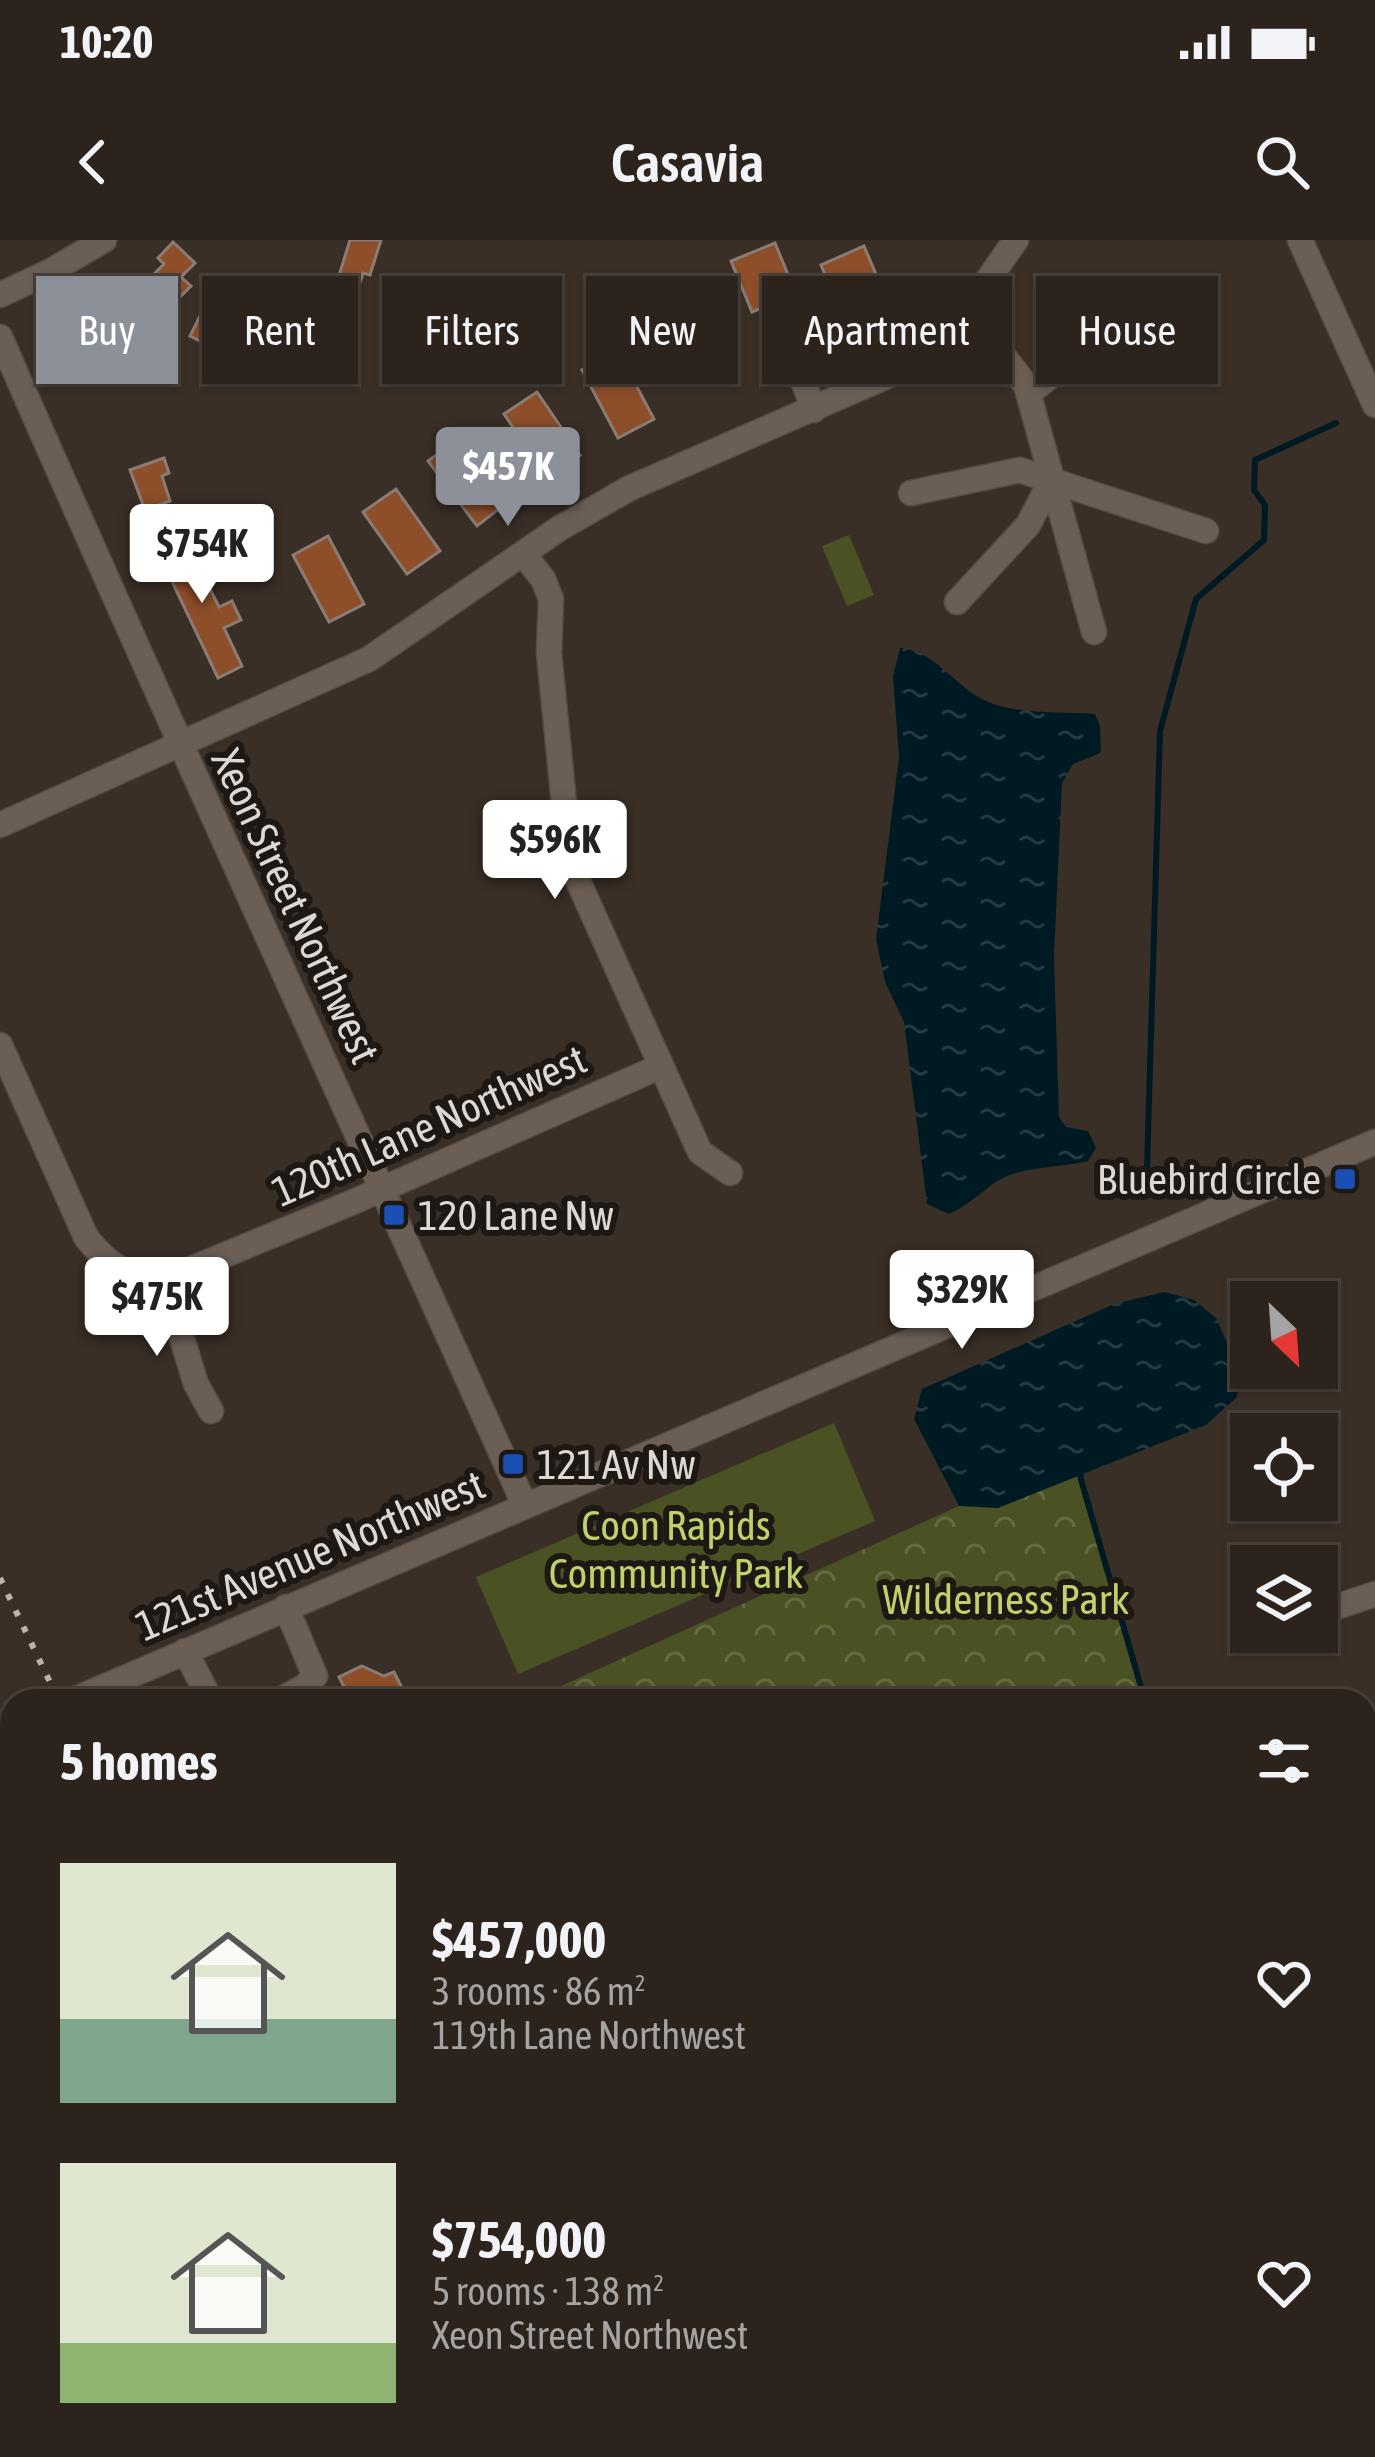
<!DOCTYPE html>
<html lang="en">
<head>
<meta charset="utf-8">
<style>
  body { margin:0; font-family:"Asap Condensed",sans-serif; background:#342b25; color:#f1f3f6; height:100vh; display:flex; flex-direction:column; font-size:45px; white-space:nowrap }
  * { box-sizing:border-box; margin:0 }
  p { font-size:39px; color:#a6a4a3 }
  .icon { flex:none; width:66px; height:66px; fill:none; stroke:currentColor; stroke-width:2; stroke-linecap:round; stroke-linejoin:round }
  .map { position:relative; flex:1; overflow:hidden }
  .sheet { position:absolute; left:0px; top:1449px; width:1377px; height:768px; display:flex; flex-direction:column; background:#2c231c; border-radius:36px 36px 0 0; box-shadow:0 3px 9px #0004,0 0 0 3px #48403b }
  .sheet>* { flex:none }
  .hud { position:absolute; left:36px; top:36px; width:1305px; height:108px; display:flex; gap:24px }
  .needle { width:78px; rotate:155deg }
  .controls { position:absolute; left:1230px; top:1041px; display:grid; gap:24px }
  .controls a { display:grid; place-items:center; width:108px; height:108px; border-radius:0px; background:#2c231c; box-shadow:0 3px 9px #0004,0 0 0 3px #48403b; font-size:60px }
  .price { position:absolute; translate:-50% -102px; padding:0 27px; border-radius:12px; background:#fff; color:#222; font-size:39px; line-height:78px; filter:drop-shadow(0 3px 6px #0008) }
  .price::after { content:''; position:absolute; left:50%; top:72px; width:36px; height:27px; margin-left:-18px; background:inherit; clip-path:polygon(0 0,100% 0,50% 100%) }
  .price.active { background:#8c9099; color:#fff }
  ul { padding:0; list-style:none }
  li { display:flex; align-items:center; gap:36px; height:300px; padding:0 60px }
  li span { display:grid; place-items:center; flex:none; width:336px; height:240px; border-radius:0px; color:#555 }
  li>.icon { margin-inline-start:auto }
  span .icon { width:144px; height:144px; fill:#fffc; stroke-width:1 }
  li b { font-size:51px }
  h2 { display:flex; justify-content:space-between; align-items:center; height:144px; padding:0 60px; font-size:51px }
  .chip { padding:0 42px; border-radius:0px; background:#2c231c; box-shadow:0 3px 9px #0004,0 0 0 3px #48403b; font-size:42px; line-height:108px }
  .chip.active { background:#8c9099; color:#fff }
  .status { display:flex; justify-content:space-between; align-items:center; height:84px; padding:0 60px; background:#2c231c; direction:ltr }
  .status svg { height:33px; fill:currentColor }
  header { display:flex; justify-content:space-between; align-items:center; height:156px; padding:0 60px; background:#2c231c; font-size:54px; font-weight:600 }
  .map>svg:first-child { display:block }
  .green { fill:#4a5223 }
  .park { fill:url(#park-crowns) }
  .water { fill:url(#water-ripples) }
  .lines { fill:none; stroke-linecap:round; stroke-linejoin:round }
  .stream { stroke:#001a24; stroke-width:6 }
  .building { fill:#8d4e29; stroke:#8a7c74; stroke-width:3 }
  .minor-casing { stroke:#564d46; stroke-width:27 }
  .path { stroke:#7e746d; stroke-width:3; stroke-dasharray:6 6; stroke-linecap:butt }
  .minor { stroke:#6b5f55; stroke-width:24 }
  .rail { stroke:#bbb3ad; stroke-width:6; stroke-dasharray:6 12; stroke-linecap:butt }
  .transit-dot { fill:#1a4fb4; stroke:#1d1814; stroke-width:4.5 }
  .labels { text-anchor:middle; stroke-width:12; stroke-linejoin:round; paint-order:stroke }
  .street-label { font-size:42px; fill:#ded7d2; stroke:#1d1814 }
  .poi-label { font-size:42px; fill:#ded7d2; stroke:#1d1814; text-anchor:start }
  .park-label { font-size:42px; fill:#c0d06a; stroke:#1d1814 }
</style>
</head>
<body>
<div class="status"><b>10:20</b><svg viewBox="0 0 49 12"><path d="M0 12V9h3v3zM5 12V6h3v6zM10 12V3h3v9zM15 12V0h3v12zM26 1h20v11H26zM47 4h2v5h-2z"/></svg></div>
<header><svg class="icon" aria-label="back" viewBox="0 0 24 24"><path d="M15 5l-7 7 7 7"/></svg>Casavia<svg class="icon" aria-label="search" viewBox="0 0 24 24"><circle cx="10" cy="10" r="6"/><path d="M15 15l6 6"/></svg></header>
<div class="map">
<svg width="1375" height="2217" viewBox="0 0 1375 2217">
  <defs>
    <pattern id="park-crowns" width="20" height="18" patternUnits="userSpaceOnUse" patternTransform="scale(3)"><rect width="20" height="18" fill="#4a5223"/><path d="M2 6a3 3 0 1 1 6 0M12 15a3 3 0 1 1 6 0" fill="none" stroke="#646a42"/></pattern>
    <pattern id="water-ripples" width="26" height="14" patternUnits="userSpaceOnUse" patternTransform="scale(3)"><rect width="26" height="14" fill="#001a24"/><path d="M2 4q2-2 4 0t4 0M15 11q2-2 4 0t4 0" fill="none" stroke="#253b43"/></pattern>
  </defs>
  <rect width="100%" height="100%" fill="#3a2f26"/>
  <g class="green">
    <polygon points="849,295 874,355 847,366 822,306"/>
    <polygon points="834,1183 875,1281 518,1434 476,1337"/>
  </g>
  <g class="park">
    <polygon points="1080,1236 1145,1461 528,1461 959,1266"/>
    <polygon points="1375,1608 1375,2217 444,2217 438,2205 1365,2205 1365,1610"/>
  </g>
  <g class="water">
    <path d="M900,408C935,412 951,441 980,458C1014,476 1058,471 1095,474L1100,486L1101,513L1073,524L1062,543L1054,716L1059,877L1066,887L1088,891L1096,908L1088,921C1061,928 1023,926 999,940C980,952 971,964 949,974L927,964L904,782L885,742L876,699L899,517L893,436Z"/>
    <polygon points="1164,1052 1194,1060 1216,1078 1240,1132 1237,1157 1206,1185 998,1268 959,1266 914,1179 922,1149 1114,1064"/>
  </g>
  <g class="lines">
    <g class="stream">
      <polyline points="1147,929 1160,491 1196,359 1264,300 1265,265 1254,250 1255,220 1336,183"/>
      <polyline points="1083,1228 1080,1236 1145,1461"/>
      <polyline points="1365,2106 1375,2138"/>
    </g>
  </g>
  <g class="building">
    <polygon points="350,0 381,0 370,35 363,33 358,49 337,42"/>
    <polygon points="173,2 195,23 181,37 191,46 173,64 148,40 164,24 158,18"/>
    <polygon points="775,3 796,54 752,72 731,21"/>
    <polygon points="864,6 886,58 843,77 821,25"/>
    <polygon points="323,50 334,74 282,96 272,73"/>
    <polygon points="691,56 731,121 696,142 656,77"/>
    <polygon points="230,61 250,71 228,115 190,96 201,74 218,83"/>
    <polygon points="117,92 127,115 111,122 117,134 100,142 94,130 85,134 75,112"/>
    <polygon points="618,111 654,179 618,198 582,130"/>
    <polygon points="537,152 580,215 547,238 504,174"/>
    <polygon points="460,197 509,261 477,286 428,221"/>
    <polygon points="164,218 169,233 162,236 170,261 145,270 130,230"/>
    <polygon points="396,249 440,311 407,334 363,272"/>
    <polygon points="183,295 219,367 232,361 241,380 224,388 242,426 218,438 156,308"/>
    <polygon points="328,296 364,364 329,382 293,315"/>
    <polygon points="362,1426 384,1436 394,1432 403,1450 390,1455 393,1461 313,1461 344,1447 339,1437"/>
  </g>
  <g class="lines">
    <g class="minor-casing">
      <g id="minor">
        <polyline points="1300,0 1375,165"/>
        <polyline points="0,55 51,31 104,0"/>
        <polyline points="969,72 1026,145 1094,392"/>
        <path d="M0,97C171,489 350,876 525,1266"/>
        <polyline points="802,138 814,170"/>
        <polyline points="1029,153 1133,71"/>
        <polyline points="911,253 1020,230 1206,291"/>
        <polyline points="524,315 543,339 551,359 549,413 570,623 700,912 730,933"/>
        <polyline points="957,362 1028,285 1051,241"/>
        <path d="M0,585L369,419L560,288L630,248L915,124C959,89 983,45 1016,0"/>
        <path d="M0,805L86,997C107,1025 128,1038 164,1040L353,962L659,827"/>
        <polyline points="164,1040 196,1144 211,1171"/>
        <polyline points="1330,1369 1375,1354"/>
        <polyline points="185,1411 211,1461"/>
        <polyline points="71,1461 1375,902"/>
        <polyline points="278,1461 304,1447 315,1436 286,1367"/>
        <polyline points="0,1490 12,1486"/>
        <polyline points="0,2185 12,2186"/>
        <polyline points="134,2205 160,2209"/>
      </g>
    </g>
    <g class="path">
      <polyline points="145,1461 176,1447"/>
      <polyline points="472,2205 478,2217"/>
    </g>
    <use href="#minor" class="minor"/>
    <g class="rail">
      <polyline points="0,1338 59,1461"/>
      <polyline points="417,2205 423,2217"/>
    </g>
  </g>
  <g class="transit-dot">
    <rect x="1333" y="927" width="24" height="24" rx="6"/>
    <rect x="382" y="963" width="24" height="24" rx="6"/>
    <rect x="501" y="1212" width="24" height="24" rx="6"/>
  </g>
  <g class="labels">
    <g class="street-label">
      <text transform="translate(296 666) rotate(65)" y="15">Xeon Street Northwest</text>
      <text transform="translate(429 885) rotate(-24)" y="15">120th Lane Northwest</text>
      <text transform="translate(310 1315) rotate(-23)" y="15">121st Avenue Northwest</text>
    </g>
    <g class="poi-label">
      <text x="1321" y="954" text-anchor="end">Bluebird Circle</text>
      <text x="418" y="990">120 Lane Nw</text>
      <text x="537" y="1239">121 Av Nw</text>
    </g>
    <g class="park-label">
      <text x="676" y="1300">Coon Rapids<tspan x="676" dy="48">Community Park</tspan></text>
      <text x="1006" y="1374">Wilderness Park</text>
    </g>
  </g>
</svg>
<div class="controls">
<a><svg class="needle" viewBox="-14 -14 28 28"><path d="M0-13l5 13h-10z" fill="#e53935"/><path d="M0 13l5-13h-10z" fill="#a6a4a3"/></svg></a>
<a><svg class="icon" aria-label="locate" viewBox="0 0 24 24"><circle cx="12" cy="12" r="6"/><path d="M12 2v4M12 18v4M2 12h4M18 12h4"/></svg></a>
<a><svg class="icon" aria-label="layers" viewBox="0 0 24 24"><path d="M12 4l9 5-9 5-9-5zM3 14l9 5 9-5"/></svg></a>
</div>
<b class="price active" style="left:508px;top:289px">$457K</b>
<b class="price" style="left:202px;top:366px">$754K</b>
<b class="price" style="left:555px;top:662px">$596K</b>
<b class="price" style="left:962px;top:1112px">$329K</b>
<b class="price" style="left:157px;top:1119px">$475K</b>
<div class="hud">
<a class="chip active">Buy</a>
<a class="chip">Rent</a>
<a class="chip">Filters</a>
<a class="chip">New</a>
<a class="chip">Apartment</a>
<a class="chip">House</a>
</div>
<section class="sheet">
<h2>5 homes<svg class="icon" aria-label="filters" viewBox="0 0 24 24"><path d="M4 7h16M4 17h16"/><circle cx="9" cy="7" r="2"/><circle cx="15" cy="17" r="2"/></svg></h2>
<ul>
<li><span style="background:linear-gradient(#dfe7d0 65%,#7fa58c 0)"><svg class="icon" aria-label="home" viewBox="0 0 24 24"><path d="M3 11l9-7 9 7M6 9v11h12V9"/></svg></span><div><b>$457,000</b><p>3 rooms · 86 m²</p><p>119th Lane Northwest</p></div><svg class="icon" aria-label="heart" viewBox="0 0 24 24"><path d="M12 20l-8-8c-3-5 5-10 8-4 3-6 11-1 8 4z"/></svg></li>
<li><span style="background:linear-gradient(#dfe7d0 75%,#8fb573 0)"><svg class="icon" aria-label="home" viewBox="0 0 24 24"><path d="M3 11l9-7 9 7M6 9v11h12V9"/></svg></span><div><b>$754,000</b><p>5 rooms · 138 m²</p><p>Xeon Street Northwest</p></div><svg class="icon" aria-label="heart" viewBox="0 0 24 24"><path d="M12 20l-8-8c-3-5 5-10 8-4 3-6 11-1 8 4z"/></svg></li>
</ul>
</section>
</div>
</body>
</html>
